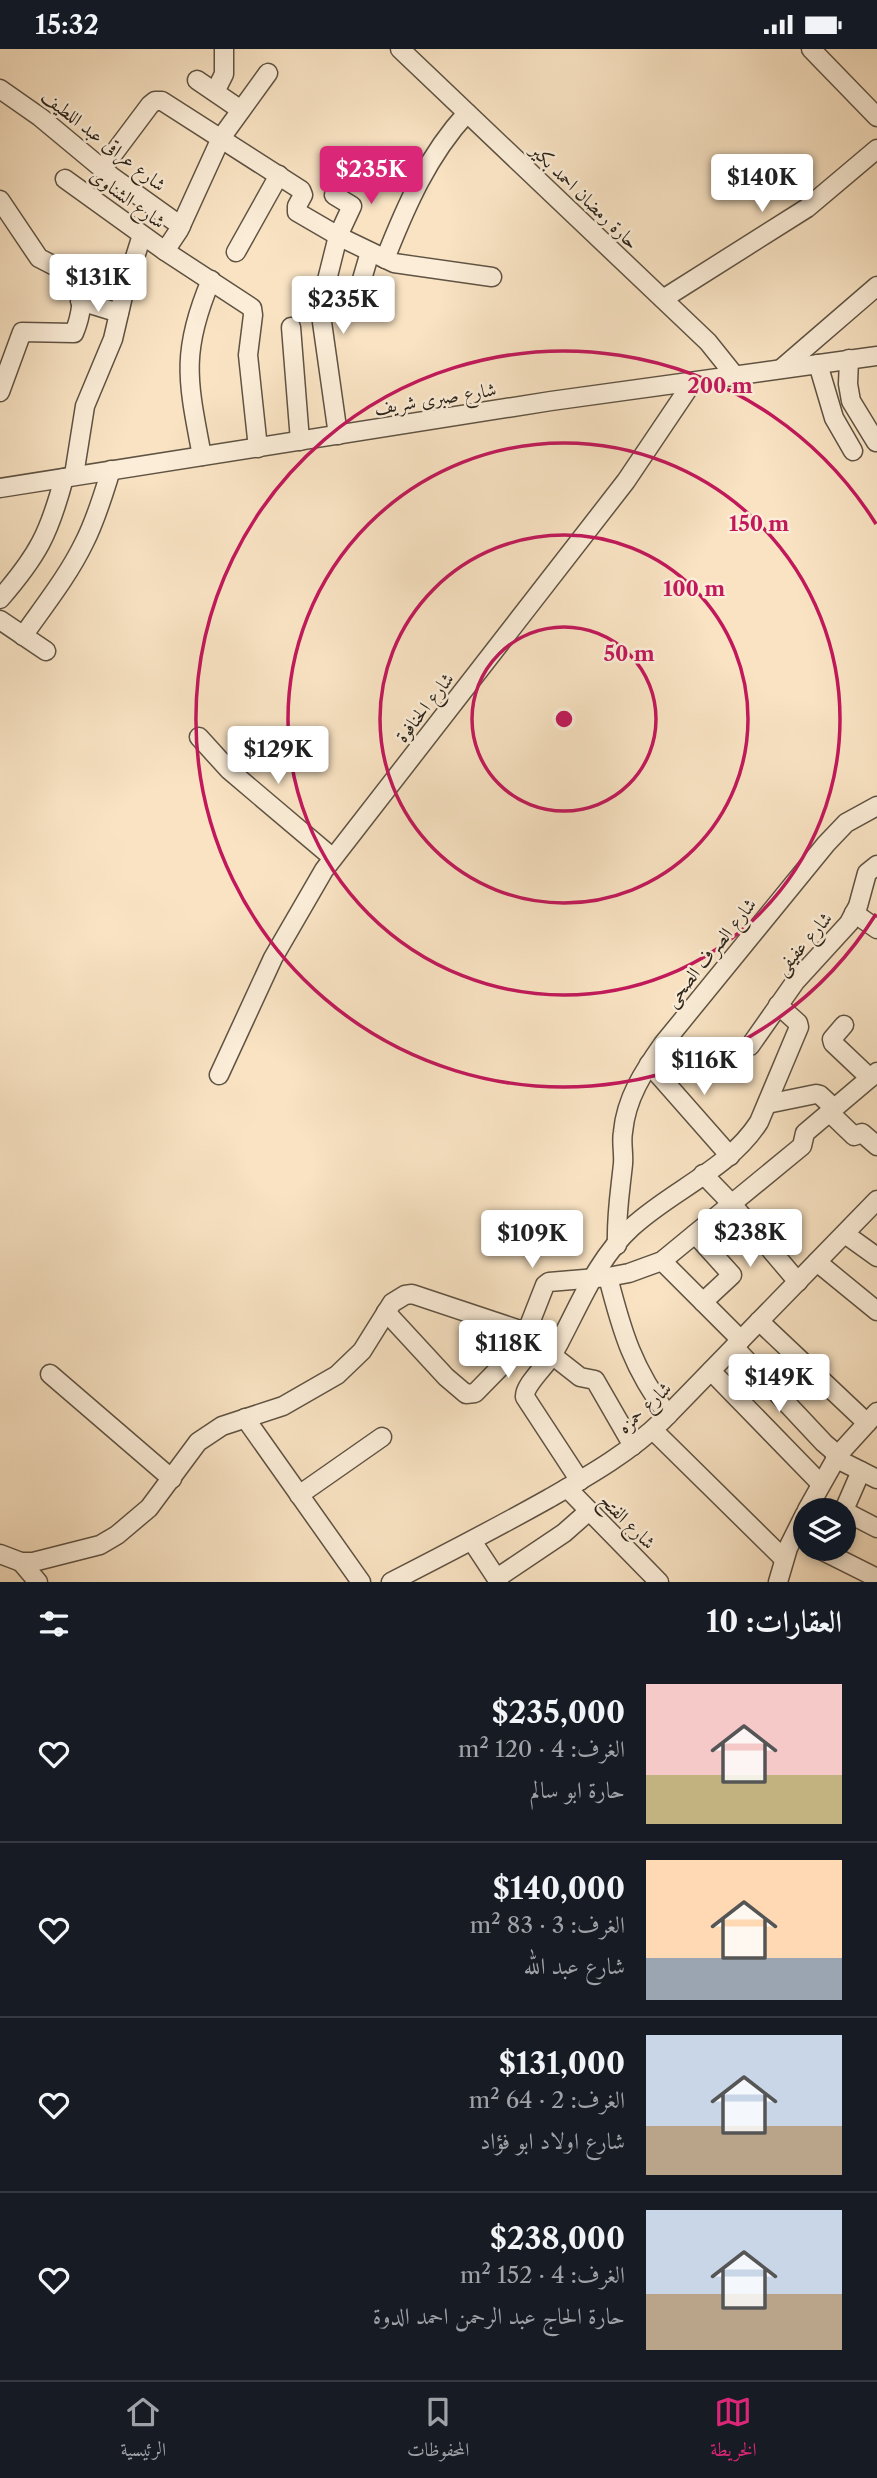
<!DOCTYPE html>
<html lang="ar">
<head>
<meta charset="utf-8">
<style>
  body { margin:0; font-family:"Libre Caslon Text",Amiri,serif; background:#20242c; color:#f1f3f6; direction:rtl; height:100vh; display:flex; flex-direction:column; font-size:26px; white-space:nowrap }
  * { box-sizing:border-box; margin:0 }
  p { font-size:23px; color:#9ea1a6 }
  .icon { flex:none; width:38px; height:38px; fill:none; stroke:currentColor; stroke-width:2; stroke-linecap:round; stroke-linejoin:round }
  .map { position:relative; height:1533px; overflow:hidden; direction:ltr }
  .sheet { display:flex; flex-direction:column; background:#171b24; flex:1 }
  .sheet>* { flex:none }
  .buttons { position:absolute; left:793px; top:1449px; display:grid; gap:14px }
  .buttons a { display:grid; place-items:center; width:63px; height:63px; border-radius:50%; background:#171b24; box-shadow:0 4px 10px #0003; font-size:35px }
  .price { position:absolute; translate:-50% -60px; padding:0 16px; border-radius:7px; background:#fff; color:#222; font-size:23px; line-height:46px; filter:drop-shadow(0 2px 4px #0008) }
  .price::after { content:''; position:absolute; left:50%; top:42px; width:21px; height:16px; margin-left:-10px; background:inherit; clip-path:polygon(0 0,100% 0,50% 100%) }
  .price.selected { background:#db2777; color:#fff }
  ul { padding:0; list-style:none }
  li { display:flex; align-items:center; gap:21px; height:175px; padding:0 35px }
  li+li { border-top:2px solid #363941 }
  li span { display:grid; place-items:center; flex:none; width:196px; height:140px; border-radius:0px; color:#555 }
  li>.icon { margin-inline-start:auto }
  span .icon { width:84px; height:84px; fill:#fffc; stroke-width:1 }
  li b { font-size:30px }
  h2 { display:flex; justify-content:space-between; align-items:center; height:84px; padding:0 35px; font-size:30px }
  .status { display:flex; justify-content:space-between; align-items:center; height:49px; padding:0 35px; background:#171b24; direction:ltr }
  .status svg { height:19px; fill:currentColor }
  .dock { display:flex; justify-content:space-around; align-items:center; height:98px; border-top:2px solid #363941; background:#171b24; font-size:19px; color:#9ea1a6 }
  .dock a { display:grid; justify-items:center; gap:4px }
  .dock .selected { color:#db2777 }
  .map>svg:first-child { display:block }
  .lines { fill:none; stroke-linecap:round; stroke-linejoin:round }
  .minor-casing { stroke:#5f5343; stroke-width:21 }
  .minor { stroke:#fbedd8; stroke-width:18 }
  .ring { fill:none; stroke:#c2185b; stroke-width:3.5 }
  .labels { text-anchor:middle; stroke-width:5; stroke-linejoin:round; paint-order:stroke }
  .street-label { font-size:19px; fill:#2c2318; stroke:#fbedd8 }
  .centre { fill:#c2185b; stroke:#fbedd8; stroke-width:3.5 }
  .ring-label { font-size:21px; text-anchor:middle; font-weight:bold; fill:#c2185b; stroke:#fbedd8; stroke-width:5; stroke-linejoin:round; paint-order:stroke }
</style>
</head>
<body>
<div class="status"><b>15:32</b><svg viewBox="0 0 49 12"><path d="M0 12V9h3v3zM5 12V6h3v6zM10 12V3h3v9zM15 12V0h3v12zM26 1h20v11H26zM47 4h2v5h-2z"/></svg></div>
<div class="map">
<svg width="877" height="1533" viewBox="0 0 877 1533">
  <rect width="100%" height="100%" fill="#f9e3c3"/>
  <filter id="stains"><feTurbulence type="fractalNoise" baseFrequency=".00286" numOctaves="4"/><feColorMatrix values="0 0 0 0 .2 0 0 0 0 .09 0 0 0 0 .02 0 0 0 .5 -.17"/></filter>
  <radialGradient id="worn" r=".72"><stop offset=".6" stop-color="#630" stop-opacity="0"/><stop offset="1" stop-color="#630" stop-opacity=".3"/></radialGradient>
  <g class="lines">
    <g class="minor-casing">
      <g id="minor">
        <polyline points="400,0 708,293 736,328"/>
        <polyline points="811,0 877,68"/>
        <polyline points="197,31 241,61"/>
        <polyline points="0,40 40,68 111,127 181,177"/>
        <polyline points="215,43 224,25 224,0"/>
        <polyline points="102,120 150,56 155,52 162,52 301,141 303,146 297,157 297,163 340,188 394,214 492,228"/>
        <polyline points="65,130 165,202 252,259 253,266 248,306 258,399"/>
        <polyline points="334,146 352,157 338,187 320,259 338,386"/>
        <path d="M0,151L39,209L76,228C87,240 80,270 74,284L22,283L0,343"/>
        <polyline points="165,202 179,181 221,89 268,24"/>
        <polyline points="236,203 279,126"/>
        <path d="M385,210C406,157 428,106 467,64"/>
        <polyline points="360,237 370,203"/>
        <polyline points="663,250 807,159 877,100"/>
        <polyline points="80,252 119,264"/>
        <polyline points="291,278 300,392"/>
        <polyline points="849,310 848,335 851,352 876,393"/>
        <polyline points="818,315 834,369 853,402"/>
        <polyline points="782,319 877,237"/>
        <path d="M202,407C188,333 180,304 211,231"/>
        <polyline points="74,426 85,357 113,290 124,243 142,186"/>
        <polyline points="0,439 551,352 877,307"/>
        <path d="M0,550C38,506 49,485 64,429"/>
        <polyline points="0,571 46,602"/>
        <path d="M23,587C44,557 68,527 84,494C96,471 103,446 111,421"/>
        <polyline points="199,688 229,721 333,809"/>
        <polyline points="854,864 877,880"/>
        <polyline points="844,976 832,990 833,994 870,1029"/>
        <polyline points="750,997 795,933 849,874 858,857 867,824 877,816"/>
        <polyline points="649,1015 730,1107"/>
        <polyline points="219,1026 273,909 324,821 626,432 692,334"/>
        <polyline points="767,1055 816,1045 820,1046 834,1059"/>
        <polyline points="829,1063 854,1087 862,1084 877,1097"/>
        <polyline points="703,1125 732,1155 798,1233"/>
        <polyline points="695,1185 732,1226 703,1253"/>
        <polyline points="845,1185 877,1208"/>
        <path d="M617,1196C616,1166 620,1144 623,1115C624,1104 621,1093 623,1083C626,1049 644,1022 663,995L826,795L846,774L877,757"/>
        <polyline points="662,1212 741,1291"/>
        <polyline points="817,1213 877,1262"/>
        <path d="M608,1228C622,1283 633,1320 668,1366"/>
        <polyline points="386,1263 446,1328 466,1345 475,1344 521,1297 545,1236 549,1233 608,1228 629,1224 662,1212 802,1097 805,1084 877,1023"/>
        <polyline points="759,1272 867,1374"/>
        <polyline points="734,1298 824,1394 838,1406"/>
        <polyline points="552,1306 580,1328 595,1331 633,1397"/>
        <polyline points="711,1322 821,1435"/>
        <polyline points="50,1325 172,1430"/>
        <polyline points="245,1369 361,1533"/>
        <polyline points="653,1381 784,1510"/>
        <polyline points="835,1409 877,1430"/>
        <path d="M580,1432L525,1348C524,1336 546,1317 553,1305C578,1261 594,1213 632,1178C672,1141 729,1120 759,1073L799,978L798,974L778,956"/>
        <polyline points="567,1439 659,1533"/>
        <polyline points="299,1446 382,1388"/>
        <polyline points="807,1461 838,1406 877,1363"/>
        <polyline points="844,1461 861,1422"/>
        <polyline points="844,1462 877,1479"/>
        <polyline points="472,1492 499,1533"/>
        <polyline points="819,1500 877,1529"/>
        <polyline points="0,1505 21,1513 33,1513 100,1496 117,1486 149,1459 198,1393 222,1377 283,1357 337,1326 362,1302 392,1254 405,1246 412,1245 559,1294"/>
        <polyline points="21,1513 38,1533"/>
        <polyline points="497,1529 564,1484 589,1462"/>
        <path d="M391,1533C444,1506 496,1479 548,1450C588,1427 629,1404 663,1371L877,1151"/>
        <polyline points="778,1533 788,1499 805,1465"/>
      </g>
    </g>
    <use href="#minor" class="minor"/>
  </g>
  <g class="ring">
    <circle cx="564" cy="670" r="92"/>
    <circle cx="564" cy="670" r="184"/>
    <circle cx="564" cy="670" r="276"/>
    <path d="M876 865A368 368 0 1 1 876 475"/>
  </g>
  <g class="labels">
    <g class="street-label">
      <text transform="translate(104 91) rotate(38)" y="7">شارع عراقى عبد اللطيف</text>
      <text transform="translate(585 147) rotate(44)" y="7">حارة رمضان احمد بكير</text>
      <text transform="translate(128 149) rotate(36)" y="7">شارع الشناوى</text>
      <text transform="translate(435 349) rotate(-9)" y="7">شارع صبرى شريف</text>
      <text transform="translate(424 658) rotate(-52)" y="7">شارع الحنافوة</text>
      <text transform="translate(803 894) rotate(-49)" y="7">شارع عفيفى</text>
      <text transform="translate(710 903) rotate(-51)" y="7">شارع الصرف الصحى</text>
      <text transform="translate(644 1358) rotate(-43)" y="7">شارع حمزه</text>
      <text transform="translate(628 1472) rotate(45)" y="7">شارع الفتح</text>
    </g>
  </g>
  <circle cx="564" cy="670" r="10" class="centre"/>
  <g class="ring-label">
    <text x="720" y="344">200 m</text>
    <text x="759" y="482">150 m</text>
    <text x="694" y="547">100 m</text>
    <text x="629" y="612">50 m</text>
  </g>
  <rect width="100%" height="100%" filter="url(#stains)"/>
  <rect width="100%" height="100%" fill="url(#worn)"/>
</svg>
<div class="buttons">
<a><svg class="icon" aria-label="layers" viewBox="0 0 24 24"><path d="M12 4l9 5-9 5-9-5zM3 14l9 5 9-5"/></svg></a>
</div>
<b class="price selected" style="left:371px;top:157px">$235K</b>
<b class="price" style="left:762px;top:165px">$140K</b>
<b class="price" style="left:98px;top:265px">$131K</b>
<b class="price" style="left:343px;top:287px">$235K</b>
<b class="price" style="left:278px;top:737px">$129K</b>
<b class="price" style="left:704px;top:1048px">$116K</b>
<b class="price" style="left:750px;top:1220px">$238K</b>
<b class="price" style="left:532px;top:1221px">$109K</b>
<b class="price" style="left:508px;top:1331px">$118K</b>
<b class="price" style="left:779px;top:1365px">$149K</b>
</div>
<section class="sheet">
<h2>العقارات: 10<svg class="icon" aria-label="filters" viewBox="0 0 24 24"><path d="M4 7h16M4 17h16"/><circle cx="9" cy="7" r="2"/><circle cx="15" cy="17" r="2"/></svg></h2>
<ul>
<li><span style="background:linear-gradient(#f6c9c9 65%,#c2b280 0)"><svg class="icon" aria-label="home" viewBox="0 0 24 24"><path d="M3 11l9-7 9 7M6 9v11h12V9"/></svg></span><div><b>$235,000</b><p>الغرف: 4 · 120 m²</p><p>حارة ابو سالم</p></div><svg class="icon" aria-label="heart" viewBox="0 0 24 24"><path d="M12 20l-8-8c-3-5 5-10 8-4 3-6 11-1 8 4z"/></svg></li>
<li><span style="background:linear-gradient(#ffd9b3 70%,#9aa5b1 0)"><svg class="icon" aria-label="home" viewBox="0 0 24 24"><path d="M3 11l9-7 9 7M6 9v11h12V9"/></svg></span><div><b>$140,000</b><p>الغرف: 3 · 83 m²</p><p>شارع عبد الله</p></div><svg class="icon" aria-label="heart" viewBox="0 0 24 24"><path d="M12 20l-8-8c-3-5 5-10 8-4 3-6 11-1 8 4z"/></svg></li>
<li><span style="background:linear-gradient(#c9d6e8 65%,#b9a48a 0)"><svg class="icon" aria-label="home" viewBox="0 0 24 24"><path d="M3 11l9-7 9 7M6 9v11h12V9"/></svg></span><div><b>$131,000</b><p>الغرف: 2 · 64 m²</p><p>شارع اولاد ابو فؤاد</p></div><svg class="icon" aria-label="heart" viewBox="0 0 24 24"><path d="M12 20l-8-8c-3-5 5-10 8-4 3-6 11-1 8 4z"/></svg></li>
<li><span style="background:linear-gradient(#c9d6e8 60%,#b9a48a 0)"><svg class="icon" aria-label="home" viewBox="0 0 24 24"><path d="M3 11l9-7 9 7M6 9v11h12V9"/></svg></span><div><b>$238,000</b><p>الغرف: 4 · 152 m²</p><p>حارة الحاج عبد الرحمن احمد الدوة</p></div><svg class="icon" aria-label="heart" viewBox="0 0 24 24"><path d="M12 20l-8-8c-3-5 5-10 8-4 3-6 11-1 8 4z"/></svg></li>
</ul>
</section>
<nav class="dock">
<a class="selected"><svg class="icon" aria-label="map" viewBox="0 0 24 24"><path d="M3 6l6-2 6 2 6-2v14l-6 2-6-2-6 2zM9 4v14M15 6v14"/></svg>الخريطة</a>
<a><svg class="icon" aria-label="saved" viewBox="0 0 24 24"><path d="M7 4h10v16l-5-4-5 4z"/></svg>المحفوظات</a>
<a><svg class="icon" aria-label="home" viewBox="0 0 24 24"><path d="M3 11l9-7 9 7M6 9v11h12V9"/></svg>الرئيسية</a>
</nav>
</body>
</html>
